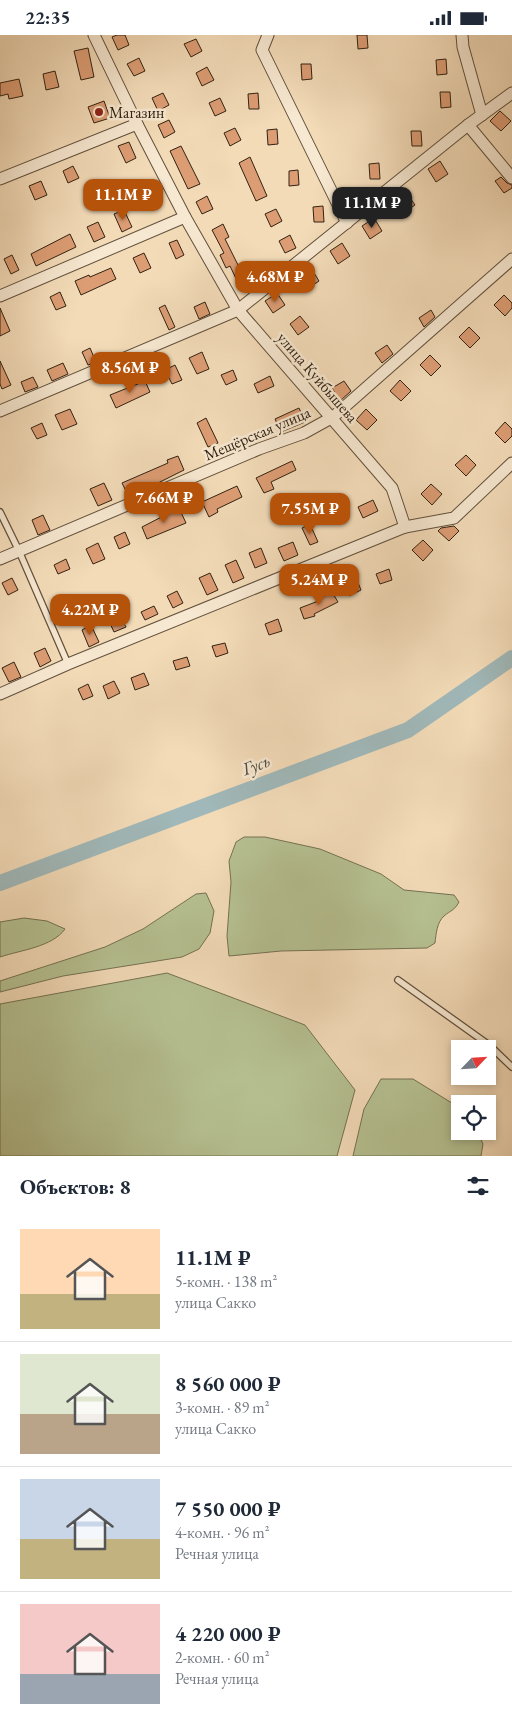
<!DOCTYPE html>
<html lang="ru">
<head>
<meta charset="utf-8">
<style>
  body { margin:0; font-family:"EB Garamond",serif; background:#f2f2f3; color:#1f2937; height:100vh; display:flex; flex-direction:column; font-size:19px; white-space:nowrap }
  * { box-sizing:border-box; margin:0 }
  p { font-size:16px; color:#747a83 }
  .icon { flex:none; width:28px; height:28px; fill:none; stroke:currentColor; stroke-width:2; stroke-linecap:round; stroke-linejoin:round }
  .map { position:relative; height:1121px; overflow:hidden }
  .sheet { display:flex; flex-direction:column; background:#fff; flex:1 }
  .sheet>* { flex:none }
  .needle { width:32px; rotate:65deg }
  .buttons { position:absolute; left:451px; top:1005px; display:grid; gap:10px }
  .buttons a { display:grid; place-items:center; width:45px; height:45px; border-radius:0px; background:#fff; box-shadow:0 2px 8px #0003; font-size:25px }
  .price { position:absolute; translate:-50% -42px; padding:0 11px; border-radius:10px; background:#b45309; color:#fff; font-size:16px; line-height:32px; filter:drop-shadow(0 1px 2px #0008) }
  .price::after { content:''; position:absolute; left:50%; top:30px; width:15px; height:11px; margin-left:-8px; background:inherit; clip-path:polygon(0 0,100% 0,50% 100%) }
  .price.current { background:#222; color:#fff }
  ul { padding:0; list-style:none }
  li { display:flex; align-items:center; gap:15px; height:125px; padding:0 20px }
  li+li { border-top:1px solid #e0e1e3 }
  li span { display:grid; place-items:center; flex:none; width:140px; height:100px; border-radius:0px; color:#555 }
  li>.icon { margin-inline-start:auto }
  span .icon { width:60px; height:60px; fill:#fffc; stroke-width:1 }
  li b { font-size:21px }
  h2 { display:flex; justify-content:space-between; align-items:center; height:60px; padding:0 20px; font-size:21px }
  .status { display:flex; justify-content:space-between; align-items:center; height:35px; padding:0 25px; background:#fff; direction:ltr }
  .status svg { height:14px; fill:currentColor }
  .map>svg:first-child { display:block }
  .green { fill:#b6c192; stroke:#747252 }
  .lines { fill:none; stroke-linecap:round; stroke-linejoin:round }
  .river { stroke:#a0b8b9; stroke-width:16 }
  .building { fill:#dd9d74; stroke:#312212 }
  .lane-casing { stroke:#62503c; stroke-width:8 }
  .street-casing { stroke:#62503c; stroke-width:13 }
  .lane { stroke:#f7e8d1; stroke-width:5.5 }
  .street { stroke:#f7e8d1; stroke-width:11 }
  .poi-dot { fill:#8f2418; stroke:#f7e8d1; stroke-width:2 }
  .labels { text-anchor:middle; stroke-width:5; stroke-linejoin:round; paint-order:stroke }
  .poi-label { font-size:16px; fill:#312212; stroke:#f7e8d1; text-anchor:start }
  .street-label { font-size:16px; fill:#312212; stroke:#f7e8d1 }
  .water-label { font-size:18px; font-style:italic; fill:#524f44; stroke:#f7e8d1 }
</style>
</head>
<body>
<div class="status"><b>22:35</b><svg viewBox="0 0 49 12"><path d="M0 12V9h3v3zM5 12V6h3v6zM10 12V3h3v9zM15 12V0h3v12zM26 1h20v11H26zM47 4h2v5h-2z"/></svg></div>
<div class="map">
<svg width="512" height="1121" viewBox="0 0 512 1121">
  <rect width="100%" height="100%" fill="#f3dbb8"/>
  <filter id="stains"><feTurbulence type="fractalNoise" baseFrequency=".004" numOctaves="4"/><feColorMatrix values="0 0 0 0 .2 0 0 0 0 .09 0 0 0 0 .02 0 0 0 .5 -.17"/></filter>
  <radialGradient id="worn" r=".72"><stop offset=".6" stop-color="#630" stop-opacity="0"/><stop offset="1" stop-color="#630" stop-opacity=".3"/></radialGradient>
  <g class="green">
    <path d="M244,802H265L320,814L381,839L404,855L454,860L459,867C454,876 451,875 444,881C437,887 436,899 435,908L427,913L281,916L229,921L227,901L231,847L229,826L236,807Z"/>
    <polygon points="206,858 214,876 210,898 199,914 182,922 63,941 0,957 0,946 105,912 143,894 196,859"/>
    <path d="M24,883L47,886L65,894C52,912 21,915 0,922V887Z"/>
    <polygon points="167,938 305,990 355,1055 337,1121 0,1121 0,969"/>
    <polygon points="381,1044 413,1044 460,1073 460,1096 477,1096 483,1109 481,1121 353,1121 364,1074"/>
  </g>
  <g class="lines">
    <polyline class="river" points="0,848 408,695 512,623"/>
  </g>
  <g class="building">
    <polygon points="117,0 125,0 129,10 118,15 112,2"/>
    <polygon points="357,0 367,0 368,13 358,14"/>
    <polygon points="196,4 202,16 191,22 184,9"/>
    <polygon points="88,13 94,42 81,45 74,16"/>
    <polygon points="139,23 145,36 134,41 127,29"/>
    <polygon points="446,24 447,39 437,40 436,25"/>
    <polygon points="301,29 311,29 312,44 302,45"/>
    <polygon points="207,32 214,45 202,51 196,38"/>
    <polygon points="55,36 59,52 46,55 43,39"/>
    <polygon points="19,44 23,61 9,64 8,59 0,61 0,48"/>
    <polygon points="440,57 450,57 451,72 441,73"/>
    <polygon points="163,58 169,70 158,76 152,63"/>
    <polygon points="258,58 259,74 249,74 248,59"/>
    <polygon points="220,63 226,76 215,81 209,68"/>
    <polygon points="104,66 110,83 94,88 88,72"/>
    <polygon points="500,76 511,86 501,96 490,86"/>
    <polygon points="169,85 175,97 164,103 158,90"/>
    <polygon points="235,93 241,105 230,111 224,98"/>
    <polygon points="277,94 278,109 268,110 267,95"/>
    <polygon points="411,96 421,96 422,111 412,111"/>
    <polygon points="129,107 136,123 126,128 118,111"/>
    <polygon points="181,111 200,149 188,154 170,116"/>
    <polygon points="250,122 267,161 256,166 239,128"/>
    <polygon points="440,126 448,139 436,147 428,134"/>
    <polygon points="379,128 380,144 370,144 369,129"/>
    <polygon points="73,131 79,143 68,148 63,136"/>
    <polygon points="298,135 299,150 289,151 289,136"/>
    <polygon points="501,142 507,148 512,150 512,153 504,158 495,146"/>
    <polygon points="41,146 47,160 35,165 29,151"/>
    <polygon points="406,157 415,170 403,178 394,165"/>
    <polygon points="207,161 213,174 202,179 196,167"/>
    <polygon points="323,171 324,187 314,187 313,172"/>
    <polygon points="276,174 282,186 271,192 265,179"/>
    <polygon points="124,175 132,192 122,197 114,179"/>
    <polygon points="374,183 382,196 370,204 362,191"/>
    <polygon points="98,187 105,202 94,207 87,192"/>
    <polygon points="223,189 229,202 225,204 240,234 244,232 250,245 239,250 230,231 226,233 220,220 224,218 212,195"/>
    <polygon points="70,199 76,212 36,231 31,219"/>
    <polygon points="290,200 296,213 285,218 279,206"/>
    <polygon points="177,205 184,220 176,224 169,208"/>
    <polygon points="342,208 350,221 338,229 330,216"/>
    <polygon points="144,218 151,233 140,238 133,223"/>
    <polygon points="12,220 19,235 11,239 4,224"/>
    <polygon points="111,233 116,244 81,260 75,246 89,240 90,242"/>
    <polygon points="311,233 319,246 307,254 298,241"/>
    <polygon points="60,257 66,271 56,275 50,262"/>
    <polygon points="277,258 285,270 273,278 265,266"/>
    <polygon points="504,260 512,268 512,273 505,281 494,270"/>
    <polygon points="205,267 210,279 199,284 194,272"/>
    <polygon points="165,270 175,292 169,295 159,273"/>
    <polygon points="0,273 10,296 0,301"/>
    <polygon points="431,275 435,282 424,292 419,283"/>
    <polygon points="300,281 309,292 298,300 290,289"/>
    <polygon points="469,292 480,303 470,313 459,302"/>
    <polygon points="387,310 393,319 382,328 375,318"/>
    <polygon points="90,313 96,327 88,330 82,317"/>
    <polygon points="202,317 209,334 197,339 189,323"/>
    <polygon points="430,320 441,331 431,341 420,330"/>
    <polygon points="0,326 11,350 2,354 0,349"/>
    <polygon points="63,328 68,339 52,346 47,335"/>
    <polygon points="175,330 182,345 172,349 165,335"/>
    <polygon points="233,335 237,345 226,350 221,340"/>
    <polygon points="270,341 274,351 258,358 254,349"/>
    <polygon points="33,342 38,352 25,357 21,347"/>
    <polygon points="400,345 411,356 401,366 390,356"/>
    <polygon points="145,346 150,357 116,373 110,360"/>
    <polygon points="344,346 351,356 340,366 332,353"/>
    <polygon points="299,373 305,387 281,397 275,384"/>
    <polygon points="70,374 77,389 62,395 55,380"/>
    <polygon points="366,374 377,385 367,395 356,385"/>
    <polygon points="206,383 218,408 208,412 197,388"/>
    <polygon points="505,387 512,394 512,401 505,408 495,398"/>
    <polygon points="42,388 47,400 37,404 31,393"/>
    <polygon points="466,420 476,430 466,441 455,430"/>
    <polygon points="178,421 184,435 148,453 147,449 127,458 122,448 168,428 167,425"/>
    <polygon points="292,426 296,435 271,447 274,454 264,458 256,443"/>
    <polygon points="104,448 112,465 98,471 90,454"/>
    <polygon points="431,449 442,459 432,470 421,459"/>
    <polygon points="237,451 242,462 217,474 218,477 209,482 202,467"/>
    <polygon points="373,465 378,476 363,483 358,472"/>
    <polygon points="179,473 186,488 147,504 142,492"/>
    <polygon points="43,480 50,495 38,500 32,485"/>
    <polygon points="310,489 318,507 310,510 302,493"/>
    <polygon points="454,491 459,496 449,506 438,496 441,493"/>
    <polygon points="125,497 130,509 119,514 114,502"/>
    <polygon points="423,505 433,515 423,526 412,515"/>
    <polygon points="293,507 298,520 284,526 278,513"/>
    <polygon points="98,508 105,524 93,529 86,514"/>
    <polygon points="261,513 267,528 255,533 249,518"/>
    <polygon points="66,524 70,534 58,539 54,530"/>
    <polygon points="236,525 244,543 233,548 225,530"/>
    <polygon points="389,534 392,545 380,549 376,539"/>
    <polygon points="210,538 218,555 207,560 199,543"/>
    <polygon points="12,543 18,555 8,560 2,548"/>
    <polygon points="357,545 361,555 349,561 344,550"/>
    <polygon points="177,556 183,568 173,573 167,561"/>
    <polygon points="332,557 338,567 314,579 315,581 304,584 300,573 321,565 320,563"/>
    <polygon points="154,571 158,579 145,585 141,577"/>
    <polygon points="120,581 126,592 114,597 109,586"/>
    <polygon points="278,584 282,596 269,600 265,589"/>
    <polygon points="91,590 99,607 89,612 82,595"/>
    <polygon points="225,608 228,618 216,622 212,611"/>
    <polygon points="45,613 51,626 40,632 34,618"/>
    <polygon points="187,622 190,631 176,635 173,626"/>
    <polygon points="14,627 21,642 9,647 2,633"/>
    <polygon points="144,638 149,650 135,655 131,643"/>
    <polygon points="114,646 120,658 108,664 103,651"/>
    <polygon points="88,649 93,661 83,665 78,654"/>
  </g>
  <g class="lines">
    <g class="lane-casing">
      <g id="lane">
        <polyline points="0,477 19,516 68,629"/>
        <polyline points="398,945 489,1010 512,1032"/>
      </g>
    </g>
    <g class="street-casing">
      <g id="street">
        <polyline points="94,0 137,89 185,182 238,275 392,453 405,492"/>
        <polyline points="268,0 262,15 347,188"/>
        <polyline points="462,0 463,12 482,80"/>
        <polyline points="468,90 512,143"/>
        <polyline points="0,144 137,89"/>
        <polyline points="0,261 185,182"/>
        <polyline points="0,376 238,275 468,90 512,58"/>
        <polyline points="0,524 259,414 304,398 333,382 512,224"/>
        <polyline points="0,659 68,629 405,492 454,483 512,428"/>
      </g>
    </g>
    <use href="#lane" class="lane"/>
    <use href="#street" class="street"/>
  </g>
  <circle class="poi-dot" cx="99" cy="77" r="5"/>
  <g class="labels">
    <g class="poi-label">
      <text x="109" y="83">Магазин</text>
    </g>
    <g class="street-label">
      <text transform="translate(318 342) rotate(49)" y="6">улица Куйбышева</text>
      <text transform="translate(257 398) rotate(-23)" y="6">Мещёрская улица</text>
    </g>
    <g class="water-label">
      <text transform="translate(256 730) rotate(-21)" y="6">Гусь</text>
    </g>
  </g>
  <rect width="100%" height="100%" filter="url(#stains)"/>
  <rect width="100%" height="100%" fill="url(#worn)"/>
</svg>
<div class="buttons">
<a><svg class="needle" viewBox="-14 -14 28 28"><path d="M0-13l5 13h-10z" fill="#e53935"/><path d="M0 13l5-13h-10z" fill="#747a83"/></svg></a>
<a><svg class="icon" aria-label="locate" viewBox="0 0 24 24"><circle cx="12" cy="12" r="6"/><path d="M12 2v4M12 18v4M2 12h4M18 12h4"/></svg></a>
</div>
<b class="price" style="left:123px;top:186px">11.1M ₽</b>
<b class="price current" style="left:372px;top:194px">11.1M ₽</b>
<b class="price" style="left:275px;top:268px">4.68M ₽</b>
<b class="price" style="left:130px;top:359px">8.56M ₽</b>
<b class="price" style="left:164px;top:489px">7.66M ₽</b>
<b class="price" style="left:310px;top:500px">7.55M ₽</b>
<b class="price" style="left:319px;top:571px">5.24M ₽</b>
<b class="price" style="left:90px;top:601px">4.22M ₽</b>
</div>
<section class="sheet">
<h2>Объектов: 8<svg class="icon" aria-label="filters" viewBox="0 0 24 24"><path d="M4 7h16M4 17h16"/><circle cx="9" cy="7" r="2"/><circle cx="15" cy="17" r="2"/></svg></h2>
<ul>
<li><span style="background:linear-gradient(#ffd9b3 65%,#c2b280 0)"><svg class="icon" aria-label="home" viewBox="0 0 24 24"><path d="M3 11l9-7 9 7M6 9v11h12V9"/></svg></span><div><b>11.1M ₽</b><p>5-комн. · 138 m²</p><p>улица Сакко</p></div></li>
<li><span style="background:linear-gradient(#dfe7d0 60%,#b9a48a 0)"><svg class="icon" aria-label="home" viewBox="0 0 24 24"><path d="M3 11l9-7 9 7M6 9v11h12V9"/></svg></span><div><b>8 560 000 ₽</b><p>3-комн. · 89 m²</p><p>улица Сакко</p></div></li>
<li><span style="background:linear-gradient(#c9d6e8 60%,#c2b280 0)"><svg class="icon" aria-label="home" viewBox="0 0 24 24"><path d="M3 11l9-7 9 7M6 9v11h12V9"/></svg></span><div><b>7 550 000 ₽</b><p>4-комн. · 96 m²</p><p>Речная улица</p></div></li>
<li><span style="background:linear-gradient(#f6c9c9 70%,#9aa5b1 0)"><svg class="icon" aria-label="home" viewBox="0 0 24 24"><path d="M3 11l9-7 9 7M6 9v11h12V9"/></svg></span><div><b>4 220 000 ₽</b><p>2-комн. · 60 m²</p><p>Речная улица</p></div></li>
</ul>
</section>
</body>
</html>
